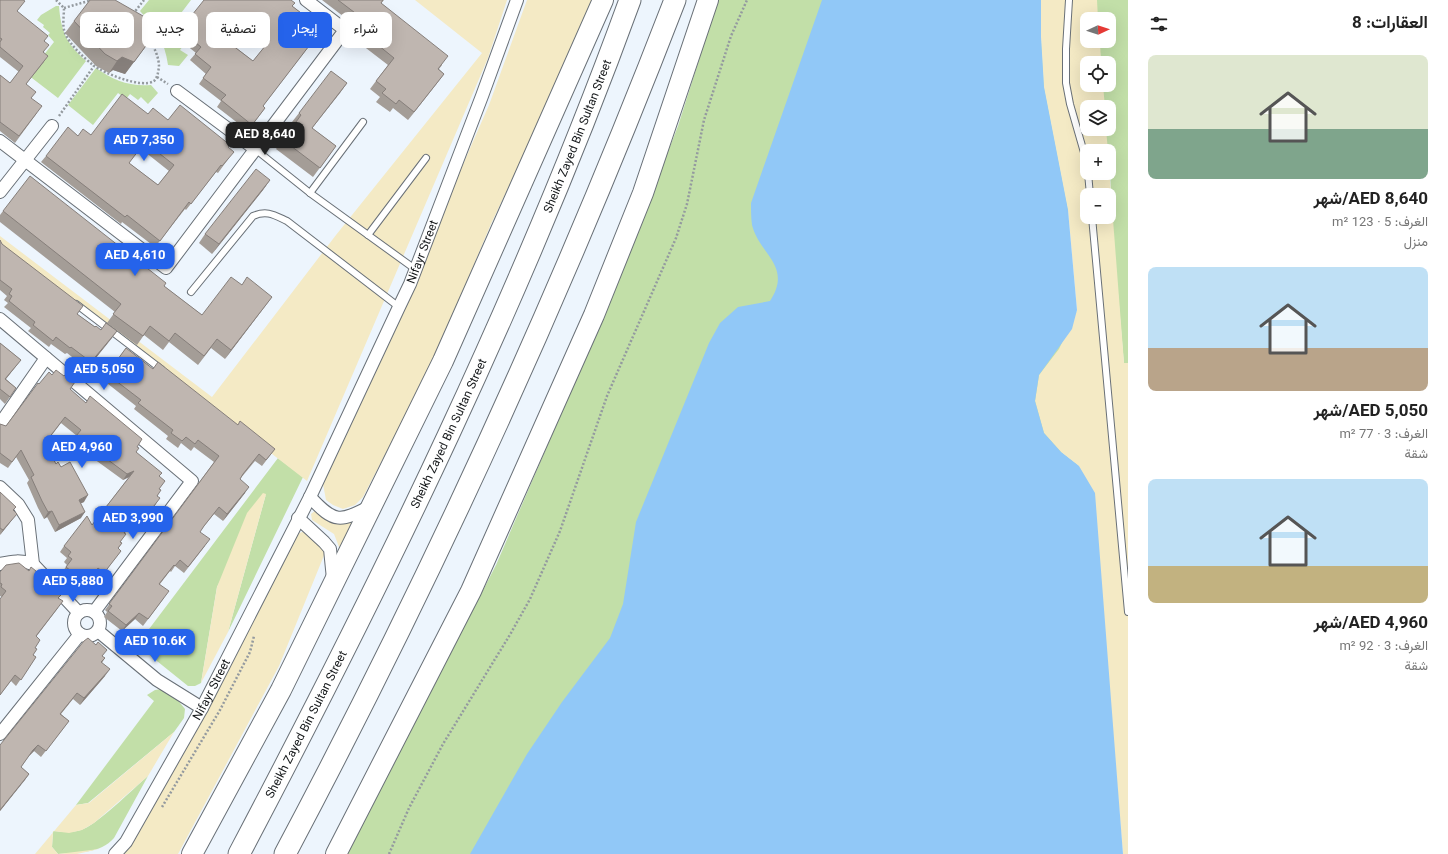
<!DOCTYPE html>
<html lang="ar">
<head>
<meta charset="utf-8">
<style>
  body { margin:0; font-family:Georgia,Vazirmatn,serif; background:#f2f2f2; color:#222; direction:rtl; height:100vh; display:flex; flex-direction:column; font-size:15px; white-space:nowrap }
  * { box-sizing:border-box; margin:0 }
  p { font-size:13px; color:#767676 }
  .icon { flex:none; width:22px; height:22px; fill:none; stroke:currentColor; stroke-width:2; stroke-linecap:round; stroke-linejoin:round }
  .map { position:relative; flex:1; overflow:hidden; direction:ltr }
  .details { display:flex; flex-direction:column; background:#fff; width:320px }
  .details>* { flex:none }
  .guide { position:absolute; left:12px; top:12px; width:380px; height:36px; direction:rtl; display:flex; gap:8px }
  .needle { width:26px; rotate:87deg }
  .controls { position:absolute; left:1080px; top:12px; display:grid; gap:8px }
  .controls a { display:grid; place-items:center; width:36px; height:36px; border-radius:8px; background:#fff; box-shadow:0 4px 16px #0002; font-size:20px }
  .price { position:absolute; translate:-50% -34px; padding:0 9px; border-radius:8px; background:#2563eb; color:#fff; font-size:13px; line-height:26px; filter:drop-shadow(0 1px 2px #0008) }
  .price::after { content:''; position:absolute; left:50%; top:24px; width:12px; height:9px; margin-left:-6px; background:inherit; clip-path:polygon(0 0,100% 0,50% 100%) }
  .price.selected { background:#222; color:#fff }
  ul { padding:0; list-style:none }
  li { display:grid; align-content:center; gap:8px; height:212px; padding:0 20px }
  li span { display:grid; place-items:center; height:124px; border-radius:8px; color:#555 }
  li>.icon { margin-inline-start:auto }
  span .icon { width:72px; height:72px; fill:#fffc; stroke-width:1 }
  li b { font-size:17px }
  h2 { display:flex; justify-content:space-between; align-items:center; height:48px; padding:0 20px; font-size:17px }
  .tag { padding:0 14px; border-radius:8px; background:#fff; box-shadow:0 4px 16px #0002; font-size:14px; line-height:36px }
  .tag.selected { background:#2563eb; color:#fff }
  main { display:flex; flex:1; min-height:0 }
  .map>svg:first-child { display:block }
  .green { fill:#c2dfa8 }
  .sand { fill:#f4eac5; fill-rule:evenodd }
  .water { fill:#91c8f7 }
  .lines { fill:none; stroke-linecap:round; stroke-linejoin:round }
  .service-casing { stroke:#697077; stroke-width:8 }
  .minor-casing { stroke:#697077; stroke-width:14 }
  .primary-casing { stroke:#697077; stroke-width:22 }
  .trunk-casing { stroke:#697077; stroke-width:23 }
  .path { stroke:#949a9f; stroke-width:2.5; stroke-dasharray:2 2; stroke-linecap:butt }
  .service { stroke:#fff; stroke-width:6 }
  .minor { stroke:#fff; stroke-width:12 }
  .primary { stroke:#fff; stroke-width:20 }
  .trunk { stroke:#fff; stroke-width:21 }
  .wall { fill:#a49d97; fill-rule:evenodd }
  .shaded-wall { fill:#867f7b }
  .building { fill:#bfb6b0; stroke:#867f7b; fill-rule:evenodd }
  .labels { text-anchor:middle; stroke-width:3.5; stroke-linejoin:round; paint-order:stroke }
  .street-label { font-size:12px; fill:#141719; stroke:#fff }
</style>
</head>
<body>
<main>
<section class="details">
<h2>العقارات: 8<svg class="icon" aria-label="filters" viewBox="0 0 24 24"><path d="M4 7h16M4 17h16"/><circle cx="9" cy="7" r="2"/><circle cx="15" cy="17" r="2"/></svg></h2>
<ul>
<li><span style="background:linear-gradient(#dfe7d0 60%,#7fa58c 0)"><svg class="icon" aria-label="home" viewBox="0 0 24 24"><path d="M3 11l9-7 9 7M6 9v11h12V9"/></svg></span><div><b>AED 8,640/شهر</b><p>الغرف: 5 · 123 m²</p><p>منزل</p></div></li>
<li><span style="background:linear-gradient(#bfe0f5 65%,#b9a48a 0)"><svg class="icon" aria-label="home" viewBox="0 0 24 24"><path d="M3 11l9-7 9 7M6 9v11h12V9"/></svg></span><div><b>AED 5,050/شهر</b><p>الغرف: 3 · 77 m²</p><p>شقة</p></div></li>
<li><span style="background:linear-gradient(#bfe0f5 70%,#c2b280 0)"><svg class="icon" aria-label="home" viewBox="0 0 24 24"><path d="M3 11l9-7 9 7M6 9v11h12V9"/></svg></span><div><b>AED 4,960/شهر</b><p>الغرف: 3 · 92 m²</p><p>شقة</p></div></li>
</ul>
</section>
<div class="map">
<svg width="1128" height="854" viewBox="0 0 1128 854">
  <rect width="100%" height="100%" fill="#edf5fd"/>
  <g class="green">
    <path d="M149,0H191L169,29L177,36L175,40L183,46L180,50L188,55L179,66L168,65C165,42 155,27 140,11Z"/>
    <polygon points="718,0 1041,0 1041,37 1044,87 1068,210 1061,452 1079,466 881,854 347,854 496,565 610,300 678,126"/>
    <polygon points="1096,0 1128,0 1128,363 1124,364 1113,234 1109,151 1107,151 1105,129 1109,129 1109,107 1104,107 1102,85 1109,85 1109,63 1101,63 1099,41 1109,41 1109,19 1097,19"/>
    <path d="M56,6H59C61,32 67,44 86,61L58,98L28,75L54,42L48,35L50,33L43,27L44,25L37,20L41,15Z"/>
    <path d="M96,68C113,80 130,87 151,85L158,93L148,104L141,97L138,100L130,94L126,99L118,93L93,125L68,105Z"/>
    <polygon points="278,458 303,477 228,632 266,494 217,587 201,683 195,686 188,686 137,645"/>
    <polygon points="162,689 176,698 185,709 184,718 174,732 88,803 76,805 154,701 147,695 155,690"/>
    <path d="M148,776L114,838C100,854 78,852 58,854L52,847L53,831C63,832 71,833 81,830C96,826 134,788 148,776Z"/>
  </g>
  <g class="sand">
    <polygon points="415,0 507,0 488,58 307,481 0,244 0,236 212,397 336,235 482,53"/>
    <polygon points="527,0 593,0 565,67 491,224 433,362 363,497 355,505 343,509 333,505 326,500 323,484 489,105"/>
    <path d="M1041,0H1097L1098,19H1087V41H1100L1101,63H1087V85H1103L1105,107H1087V129H1106L1108,151H1087V173H1109V167L1124,363H1128V854H1123L1115,760L1079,466L1061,452L1044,433L1035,401L1039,375L1059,349L1077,310L1068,210L1044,87L1041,37ZM1087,195H1109V217H1087Z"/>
    <polygon points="263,493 266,494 228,632 201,683 217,587 247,513"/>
    <polygon points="316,510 357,519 341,552 334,534 312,520 311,514"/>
    <path d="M302,532C316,533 320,541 325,553L279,666L178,854H123L130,848L295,535Z"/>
    <polygon points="174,732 148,776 94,823 82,830 69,833 53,831 52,847 58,854 99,849 77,854 35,854 76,805 89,803"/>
  </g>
  <path class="water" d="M822,0H1041V37L1044,87L1068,210L1077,310L1072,329L1039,375L1035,401L1044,433L1061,452L1079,466L1095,493L1123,854H470L527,754L562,702L610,638L623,604L636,522L709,343L720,323L738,307L770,301C793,266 759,254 752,225C751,218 751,210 751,203Z"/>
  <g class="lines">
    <g class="service-casing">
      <g id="service">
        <polyline points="1069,0 1066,49 1066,83 1070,104 1087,163"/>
        <polyline points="255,149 310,193 415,269"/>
        <polyline points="1088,173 1090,195"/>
        <polyline points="310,193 363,122"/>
        <polyline points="1092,217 1128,612"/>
        <polyline points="368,235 426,158"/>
        <path d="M191,292L253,216C267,210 274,215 287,221L399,307"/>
        <polyline points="76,304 161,369"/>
      </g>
    </g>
    <g class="minor-casing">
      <g id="minor">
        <polyline points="177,91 255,149"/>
        <polyline points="0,141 166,268 345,30 306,0"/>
        <polyline points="0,192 52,126"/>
        <polyline points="0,319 192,481 94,612"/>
        <polyline points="0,424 46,358"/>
        <polyline points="0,487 18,504 28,520 33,564 79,613"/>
        <path d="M310,497C335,524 340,522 371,506"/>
        <polyline points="298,518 324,542 330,549 333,579"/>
        <path d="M0,564C12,561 21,560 33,564"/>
        <circle cx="87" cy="623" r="13"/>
        <polyline points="98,631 157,680 202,708"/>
        <polyline points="0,734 80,634"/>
        <path id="s1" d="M115,854L126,842L202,708L310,497L399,307L410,284L482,96L517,0"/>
      </g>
    </g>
    <g class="primary-casing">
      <g id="primary">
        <polyline points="192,854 281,690 443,361 603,0"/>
        <polyline points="336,854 471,591 594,315 643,193 708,0"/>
      </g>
    </g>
    <g class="trunk-casing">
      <g id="trunk">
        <path id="s2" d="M239,854C385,577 523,294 630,0"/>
        <path d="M285,854C432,577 562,293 675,0"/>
      </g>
    </g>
    <g class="path">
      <path d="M56,0L64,8C64,16 62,26 65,33C70,45 83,57 93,65C103,73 142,89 154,81C158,77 158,72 159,67C159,57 154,46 148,38"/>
      <polyline points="64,8 92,0"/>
      <polyline points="133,14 144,0"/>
      <polyline points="157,77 168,84"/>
      <polyline points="59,116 94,66"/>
      <polyline points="162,807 220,710 250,652 254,636"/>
      <polyline points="389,854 409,808 443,744 511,633 530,599 560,531 607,396 676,238 687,204 704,120 731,36 747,0"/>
    </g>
    <use href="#service" class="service"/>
    <use href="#minor" class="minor"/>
    <use href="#primary" class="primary"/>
    <use href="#trunk" class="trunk"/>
  </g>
  <g class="wall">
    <polygon points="0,0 17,11 45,41 44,53 44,62 26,84 31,98 37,113 15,143 0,131 0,75 10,83 19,72 0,57"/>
    <polygon points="322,0 384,0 381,3 442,65 439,69 444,74 408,120 393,108 390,112 376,102 380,97 370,89 388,65 362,45 369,36"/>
    <path d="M292,6L322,29L263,106L265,108L248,131L217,107L221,101L199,84L206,74L190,60L196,53L175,36L180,30ZM237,24L265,46L253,61L225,39Z"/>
    <polygon points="150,20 143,30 151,39 125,74 113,70 109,73 96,66 65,33 74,21"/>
    <polygon points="347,83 312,128 336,146 313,177 276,149 294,124 292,122 299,113"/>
    <path d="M148,114L168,120L228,147L229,158L218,173L216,172L186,210L185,209L155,247L122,222L121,224L41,162L46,156L78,136L91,135ZM140,148L169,171L158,185L129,163Z"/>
    <polygon points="270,180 263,190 212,254 199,243 205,234"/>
    <polygon points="3,211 164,286 202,315 242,285 272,297 225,359 211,348 198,365 169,342 163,350 144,335 137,345 107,323 115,312 0,222 0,215"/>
    <polygon points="0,240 2,244 77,314 95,327 101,330 117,331 87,369 67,353 65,354 51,344 49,347 28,331 31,328 4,307 8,303 4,300 7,296 0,290"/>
    <polygon points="0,343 21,360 6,379 16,388 5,404 0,399"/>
    <polygon points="126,348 153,369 238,425 275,449 262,466 255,461 240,479 245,493 223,521 214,514 200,531 205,546 184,573 175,566 171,572 170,571 160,584 164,598 143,626 135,619 122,631 104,617 107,612 105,610 214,462 194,447 191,451 181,443 178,448 166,439 168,436 134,409 136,406 103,380"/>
    <polygon points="39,384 70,390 137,447 136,452 160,477 159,489 156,504 140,525 134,521 125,533 120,542 122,543 118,549 121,551 99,579 93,574 84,585 80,581 77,585 62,573 67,565 64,562 67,558 60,552 64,546 92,525 129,477 123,480 72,443 77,436 61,423 45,444 56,464 61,467 84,502 81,503 81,518 55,532 47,517 44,519 38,508 27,483 29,480 16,457 8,468 0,463 0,424 6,426"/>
    <polygon points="0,492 13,511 12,520 0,535"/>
    <polygon points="29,571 51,587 59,598 58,608 36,637 35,648 33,655 36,657 16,686 11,681 0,695 2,597 0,596 0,572"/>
    <polygon points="103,657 105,658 102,663 105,676 80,705 73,699 61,714 69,721 41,757 34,751 29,756 21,767 29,774 0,811 0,745"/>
  </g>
  <g class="shaded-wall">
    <polygon points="242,18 237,24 220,45 224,39"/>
    <polygon points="151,39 125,74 113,70 109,73 117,61 122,57"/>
    <polygon points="444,74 438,82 408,120 414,112"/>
    <polygon points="347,83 340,93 305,137"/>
    <polygon points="270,180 263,190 212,254 219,244"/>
    <polygon points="272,297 266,305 225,359 231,350"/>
    <polygon points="117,331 112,338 87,369 91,362"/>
    <polygon points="21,360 16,366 1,385 5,379"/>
    <polygon points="134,471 129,477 123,480 127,474"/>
    <polygon points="249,487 245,493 223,521 227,514"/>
    <polygon points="88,495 84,502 75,506 79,500"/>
    <polygon points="52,511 47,517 44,519 48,512"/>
    <polygon points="85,512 81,518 55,532 59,525"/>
    <polygon points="17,514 12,520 0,535 3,530"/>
    <polygon points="139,613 135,619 122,631 126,625"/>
    <polygon points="110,669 105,676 80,705 84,698"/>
    <polygon points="38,745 34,751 29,756 33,750"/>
    <polygon points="29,774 25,780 0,811 0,810"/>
  </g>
  <g class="building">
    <polygon points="0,0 23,0 25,1 17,11 48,36 44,41 49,45 43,52 48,56 26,84 36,92 31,98 42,106 19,136 0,122 0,75 10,83 23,66 0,47 0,42 2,39 0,38"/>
    <polygon points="90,0 115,0 150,20 143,30 151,39 134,62 122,57 117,61 105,54 74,21"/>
    <path d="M204,0H291L295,3L292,6L322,29L263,106L265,108L252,125L221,100L226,95L203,78L211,67L195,54L201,47L180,30ZM242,18L270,40L253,61L224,39Z"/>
    <polygon points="338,0 383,0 381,3 448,56 438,69 444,74 414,112 399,100 396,104 382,93 386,89 376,81 394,58 368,37 375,28"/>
    <polygon points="331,71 347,83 312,128 336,146 320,168 283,140 301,115 299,113"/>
    <path d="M122,94L148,114L153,108L168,120L180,105L230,145L228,147L234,152L222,166L221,165L191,204L189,202L160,241L127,215L125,217L46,156L68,127L78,136L83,129L91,135ZM145,142L174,165L158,185L129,163Z"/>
    <polygon points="256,169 270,180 219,244 205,234"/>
    <polygon points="30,176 166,283 164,286 202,315 231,277 242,285 247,277 272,297 231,350 217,339 204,356 175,333 169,341 150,326 143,336 113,314 121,304 3,211"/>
    <polygon points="0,240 2,244 83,306 77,314 95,327 96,326 101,330 106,323 117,331 91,362 71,347 70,348 56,337 53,341 33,325 35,322 9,301 12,296 9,294 12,289 0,280"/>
    <polygon points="0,343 21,360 5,379 16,388 10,397 0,389"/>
    <polygon points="126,348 153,369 158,362 238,425 240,421 275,449 266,460 259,454 243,474 240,479 249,487 227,514 219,507 204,526 200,532 210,539 188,567 180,560 175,566 174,565 159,584 169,591 148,619 139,613 126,625 108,611 112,606 109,604 219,456 198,440 195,444 186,437 182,441 171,433 173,430 138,403 141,400 107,374"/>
    <polygon points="56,370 64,376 66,374 75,382 70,389 86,403 90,396 142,439 137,447 139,448 136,452 162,473 159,476 165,481 159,489 161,490 157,496 160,498 144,519 138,514 124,533 126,534 120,542 122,543 118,548 121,551 104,573 98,568 89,579 84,575 81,579 66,567 72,559 68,556 71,552 64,546 87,516 92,525 134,471 127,474 76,436 81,430 65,417 45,443 56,464 58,462 61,467 70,462 88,495 79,500 85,512 59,525 52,511 48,512 42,501 31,477 34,475 21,450 12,462 0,453 0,424 6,426 38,383 39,384 49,372 52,375"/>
    <polygon points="0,492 16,507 13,510 17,514 3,530 0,528"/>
    <polygon points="19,563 29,571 31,567 51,583 53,585 51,587 61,595 58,598 63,601 36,636 40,640 35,648 37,649 33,655 36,657 21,680 15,675 0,695 0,599 6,591 1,587 2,584 0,583 0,572 6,565"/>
    <polygon points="88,638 96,645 98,642 107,650 102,656 105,658 101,662 110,669 84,698 77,693 60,714 69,721 46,751 38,745 33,750 21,767 29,774 0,810 0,745 84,641"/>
  </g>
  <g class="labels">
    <g class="street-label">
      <text dy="4" stroke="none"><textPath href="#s2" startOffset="794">Sheikh Zayed Bin Sultan Street</textPath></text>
      <text dy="4" stroke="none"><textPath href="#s1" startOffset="677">Nifayr Street</textPath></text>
      <text dy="4" stroke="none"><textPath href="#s2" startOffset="470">Sheikh Zayed Bin Sultan Street</textPath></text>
      <text dy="4" stroke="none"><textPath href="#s1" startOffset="191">Nifayr Street</textPath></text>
      <text dy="4" stroke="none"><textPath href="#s2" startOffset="146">Sheikh Zayed Bin Sultan Street</textPath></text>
    </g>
  </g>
</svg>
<div class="controls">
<a><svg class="needle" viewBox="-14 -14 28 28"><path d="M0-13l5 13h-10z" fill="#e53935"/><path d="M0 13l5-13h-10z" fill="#767676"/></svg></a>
<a><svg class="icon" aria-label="locate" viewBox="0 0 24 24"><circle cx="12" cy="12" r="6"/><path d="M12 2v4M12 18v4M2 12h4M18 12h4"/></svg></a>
<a><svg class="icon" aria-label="layers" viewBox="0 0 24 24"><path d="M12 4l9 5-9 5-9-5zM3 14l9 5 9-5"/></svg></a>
<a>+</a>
<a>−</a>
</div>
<b class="price selected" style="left:265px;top:156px">AED 8,640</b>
<b class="price" style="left:144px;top:162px">AED 7,350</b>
<b class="price" style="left:135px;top:277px">AED 4,610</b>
<b class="price" style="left:104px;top:391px">AED 5,050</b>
<b class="price" style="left:82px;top:469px">AED 4,960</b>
<b class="price" style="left:133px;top:540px">AED 3,990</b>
<b class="price" style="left:73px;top:603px">AED 5,880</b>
<b class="price" style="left:155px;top:663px">AED 10.6K</b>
<div class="guide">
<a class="tag">شراء</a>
<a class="tag selected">إيجار</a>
<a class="tag">تصفية</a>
<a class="tag">جديد</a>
<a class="tag">شقة</a>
</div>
</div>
</main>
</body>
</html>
